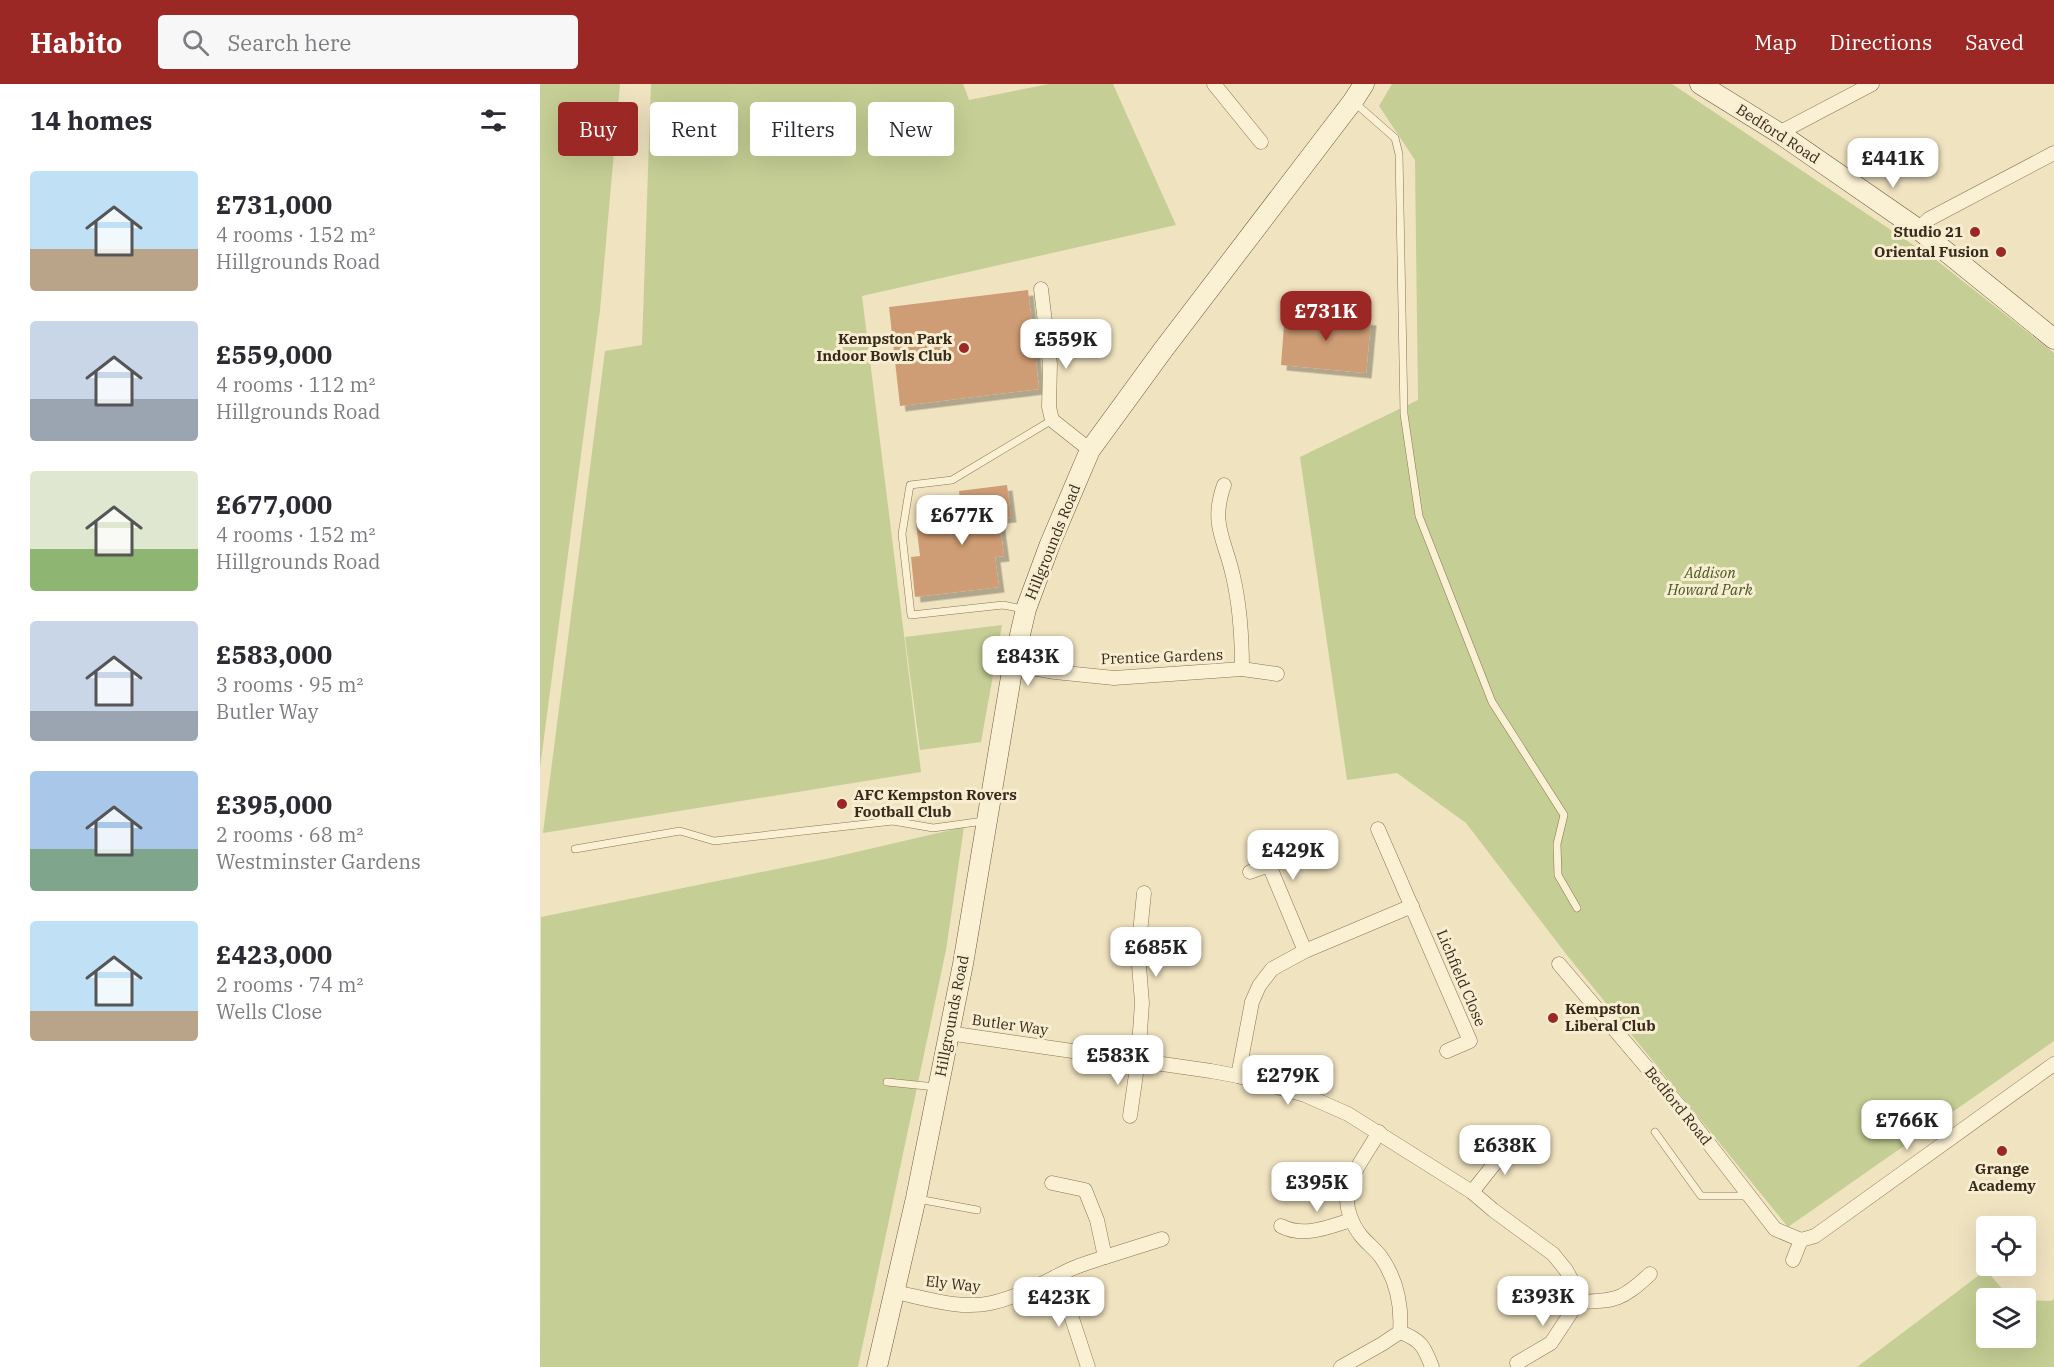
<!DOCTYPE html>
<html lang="en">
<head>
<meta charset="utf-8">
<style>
  body { margin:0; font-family:"IBM Plex Serif",serif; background:#f7f7f7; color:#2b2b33; height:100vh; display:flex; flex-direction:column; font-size:22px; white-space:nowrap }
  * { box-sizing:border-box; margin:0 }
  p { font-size:20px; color:#7c7c81 }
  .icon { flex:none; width:33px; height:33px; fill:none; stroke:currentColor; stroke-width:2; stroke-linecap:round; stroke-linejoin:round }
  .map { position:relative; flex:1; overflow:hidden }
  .sheet { display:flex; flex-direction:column; background:#fff; width:540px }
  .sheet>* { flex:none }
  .hud { position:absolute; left:18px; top:18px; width:570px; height:54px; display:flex; gap:12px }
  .controls { position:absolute; left:1436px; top:1132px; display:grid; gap:12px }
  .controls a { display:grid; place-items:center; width:60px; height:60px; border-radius:6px; background:#fff; box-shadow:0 6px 24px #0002; font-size:30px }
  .price { position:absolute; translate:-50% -51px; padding:0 14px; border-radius:12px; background:#fff; color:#222; font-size:20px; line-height:39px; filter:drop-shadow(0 2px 3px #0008) }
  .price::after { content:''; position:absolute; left:50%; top:36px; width:18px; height:14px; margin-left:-9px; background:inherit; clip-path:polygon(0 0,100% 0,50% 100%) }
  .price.selected { background:#9b2825; color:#fff }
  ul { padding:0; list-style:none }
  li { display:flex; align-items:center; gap:18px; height:150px; padding:0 30px }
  li span { display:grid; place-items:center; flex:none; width:168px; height:120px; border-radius:6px; color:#555 }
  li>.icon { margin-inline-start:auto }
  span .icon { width:72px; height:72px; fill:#fffc; stroke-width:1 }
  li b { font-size:26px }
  h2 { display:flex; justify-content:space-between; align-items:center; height:72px; padding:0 30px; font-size:26px }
  .tag { padding:0 21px; border-radius:6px; background:#fff; box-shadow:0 6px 24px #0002; font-size:21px; line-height:54px }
  .tag.selected { background:#9b2825; color:#fff }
  header { display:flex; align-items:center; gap:36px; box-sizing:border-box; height:84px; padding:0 30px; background:#9b2825; color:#fff }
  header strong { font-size:28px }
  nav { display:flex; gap:33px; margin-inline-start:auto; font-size:21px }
  .search { width:420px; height:54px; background:#f7f7f7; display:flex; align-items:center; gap:15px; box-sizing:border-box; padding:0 21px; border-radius:6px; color:#7c7c81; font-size:22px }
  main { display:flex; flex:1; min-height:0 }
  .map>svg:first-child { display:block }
  .green { fill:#c5ce94 }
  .building { fill:#cf9d74; filter:url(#shadow) }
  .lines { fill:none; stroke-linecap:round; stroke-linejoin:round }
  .lane-casing { stroke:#897457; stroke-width:8 }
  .street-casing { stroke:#897457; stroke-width:15 }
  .secondary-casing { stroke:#6b553b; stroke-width:21 }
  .lane { stroke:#faf0d3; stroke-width:7 }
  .street { stroke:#faf0d3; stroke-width:14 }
  .secondary { stroke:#faf0d3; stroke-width:20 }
  .poi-dot { fill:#9b2825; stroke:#f7edd0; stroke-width:2 }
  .labels { text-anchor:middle; stroke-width:6; stroke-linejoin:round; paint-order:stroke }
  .street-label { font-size:15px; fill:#382b1c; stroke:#f7edd0 }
  .poi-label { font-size:15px; font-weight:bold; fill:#382b1c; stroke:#f7edd0; text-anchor:end }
  .park-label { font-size:15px; font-style:italic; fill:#475522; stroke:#f7edd0 }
</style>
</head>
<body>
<header>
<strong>Habito</strong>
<div class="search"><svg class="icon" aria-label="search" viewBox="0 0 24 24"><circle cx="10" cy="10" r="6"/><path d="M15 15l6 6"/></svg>Search here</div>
<nav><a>Map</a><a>Directions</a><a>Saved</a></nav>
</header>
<main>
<section class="sheet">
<h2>14 homes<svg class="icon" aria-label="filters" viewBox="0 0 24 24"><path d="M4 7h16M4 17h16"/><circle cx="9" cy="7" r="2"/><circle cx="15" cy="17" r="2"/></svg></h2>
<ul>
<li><span style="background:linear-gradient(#bfe0f5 65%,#b9a48a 0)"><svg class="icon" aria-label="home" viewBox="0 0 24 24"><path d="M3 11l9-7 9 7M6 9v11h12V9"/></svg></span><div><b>£731,000</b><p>4 rooms · 152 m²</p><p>Hillgrounds Road</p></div></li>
<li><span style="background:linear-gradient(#c9d6e8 65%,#9aa5b1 0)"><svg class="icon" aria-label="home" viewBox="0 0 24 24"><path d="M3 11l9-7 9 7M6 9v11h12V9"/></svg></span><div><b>£559,000</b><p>4 rooms · 112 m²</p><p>Hillgrounds Road</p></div></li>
<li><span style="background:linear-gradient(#dfe7d0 65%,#8fb573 0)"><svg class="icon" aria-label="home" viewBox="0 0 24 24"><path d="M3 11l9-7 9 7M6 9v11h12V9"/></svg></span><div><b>£677,000</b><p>4 rooms · 152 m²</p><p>Hillgrounds Road</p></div></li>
<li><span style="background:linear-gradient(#c9d6e8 75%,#9aa5b1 0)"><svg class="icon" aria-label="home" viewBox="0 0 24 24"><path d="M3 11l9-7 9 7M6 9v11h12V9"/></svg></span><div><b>£583,000</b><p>3 rooms · 95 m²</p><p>Butler Way</p></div></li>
<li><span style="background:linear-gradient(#a9c7e8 65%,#7fa58c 0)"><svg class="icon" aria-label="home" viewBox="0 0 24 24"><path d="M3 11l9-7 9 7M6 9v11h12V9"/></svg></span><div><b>£395,000</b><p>2 rooms · 68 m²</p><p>Westminster Gardens</p></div></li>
<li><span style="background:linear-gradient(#bfe0f5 75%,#b9a48a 0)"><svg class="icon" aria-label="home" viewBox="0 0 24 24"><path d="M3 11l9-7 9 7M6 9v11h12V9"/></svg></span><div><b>£423,000</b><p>2 rooms · 74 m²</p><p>Wells Close</p></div></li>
</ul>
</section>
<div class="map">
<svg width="1514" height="1283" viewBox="0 0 1514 1283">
  <defs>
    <filter id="shadow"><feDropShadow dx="5.5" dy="5.5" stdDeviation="0" flood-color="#0004"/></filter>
  </defs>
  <rect width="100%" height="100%" fill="#f0e3c0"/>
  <g class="green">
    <polygon points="0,0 80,0 60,226 0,684"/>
    <polygon points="111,0 423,0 429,16 509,0 573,0 636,141 322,212 381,688 3,749 65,267 102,261"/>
    <polygon points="852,0 1132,0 1396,176 1514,269 1514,957 1248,1143 1026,870 926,739 857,689 807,696 760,373 878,316 875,76 839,22"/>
    <polygon points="462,541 441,658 380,666 365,553"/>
    <polygon points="424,743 406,866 318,1283 0,1283 1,833 286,775"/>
    <polygon points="1446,1186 1471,1215 1446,1215 1446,1254 1485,1254 1485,1216 1511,1217 1514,1215 1514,1283 1317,1283"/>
  </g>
  <g class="building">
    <polygon points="488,206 499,305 360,322 349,223"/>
    <polygon points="745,228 831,236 826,289 741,281"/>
    <polygon points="467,401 471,433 459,434 464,472 455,473 459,503 375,513 371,473 380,472 376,439 422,433 419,407"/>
  </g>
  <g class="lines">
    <g class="lane-casing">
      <g id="lane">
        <polyline points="815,19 855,54 859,70 864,330 879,432 952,618 1024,731 1017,760 1018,791 1037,824"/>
        <polyline points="483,525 463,521 371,531 362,450 370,401 412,396 512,336"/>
        <polyline points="35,765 140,747 174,757 353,737 393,744 444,737"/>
        <polyline points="347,998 396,1003"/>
        <polyline points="1115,1048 1161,1112 1210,1112"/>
        <polyline points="378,1115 437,1126"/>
      </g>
    </g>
    <g class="street-casing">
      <g id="street">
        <polyline points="674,0 721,58"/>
        <polyline points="1239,49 1332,0"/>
        <polyline points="1378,145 1389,135 1514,69"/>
        <polyline points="501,205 510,280 509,323 512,336 550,366"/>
        <path d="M684,401C670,441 685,455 693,492C700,522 702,554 702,585"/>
        <polyline points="473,581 515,588 574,594 702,585 737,590"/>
        <polyline points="838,745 930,957 907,967"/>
        <polyline points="710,788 729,781 765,867"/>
        <polyline points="1019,880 1142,1025 1235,1145 1261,1156"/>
        <polyline points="408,949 671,987 698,992 765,1011 808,1030 932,1108 953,1126 1013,1170 1026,1186 1036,1204 1038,1218 1011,1259 977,1279"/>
        <polyline points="698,992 712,918 719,902 732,885 765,867 872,822"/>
        <polyline points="590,1032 598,976 602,919 598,869 604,809"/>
        <polyline points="932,1108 955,1079 989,1063"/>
        <path d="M741,1142C764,1154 788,1143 811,1136"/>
        <polyline points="565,1173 622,1155"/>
        <polyline points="1253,1176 1261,1156 1275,1152 1514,980"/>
        <polyline points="515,1193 525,1213 548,1283"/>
        <path d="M355,1208C385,1214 420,1226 451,1219C479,1213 505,1198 531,1185C542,1180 554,1177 565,1173L557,1136L545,1106L512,1099"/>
        <path d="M1038,1218C1076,1217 1082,1216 1110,1190"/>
        <path d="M860,1248C881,1256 884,1262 892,1283"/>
        <path d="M801,1283L842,1260L860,1248C862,1221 857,1196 841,1173C836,1166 828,1160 822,1153C812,1141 804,1122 808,1106C813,1086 829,1066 839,1048"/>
      </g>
    </g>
    <g class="secondary-casing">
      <g id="secondary">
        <polyline points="1160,0 1239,49 1378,145 1514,255"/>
        <polyline points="337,1283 376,1114 423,880 473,581 486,525 510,460 550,366 623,266 813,17 824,0"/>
      </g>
    </g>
    <use href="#lane" class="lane"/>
    <use href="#street" class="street"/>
    <use href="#secondary" class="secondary"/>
  </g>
  <g class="poi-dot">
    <circle cx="1435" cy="148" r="6"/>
    <circle cx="1461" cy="168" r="6"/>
    <circle cx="424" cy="264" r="6"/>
    <circle cx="302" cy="720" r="6"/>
    <circle cx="1013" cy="934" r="6"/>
    <circle cx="1462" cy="1067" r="6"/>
  </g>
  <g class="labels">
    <g class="street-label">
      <text transform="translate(1238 50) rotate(33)" y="5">Bedford Road</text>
      <text transform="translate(513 458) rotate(-68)" y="5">Hillgrounds Road</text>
      <text transform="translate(622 573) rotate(-2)" y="5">Prentice Gardens</text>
      <text transform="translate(921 894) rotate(67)" y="5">Lichfield Close</text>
      <text transform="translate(412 932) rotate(-79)" y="5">Hillgrounds Road</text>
      <text transform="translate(470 941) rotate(8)" y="5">Butler Way</text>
      <text transform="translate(1138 1022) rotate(51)" y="5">Bedford Road</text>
      <text transform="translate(413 1200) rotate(6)" y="5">Ely Way</text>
    </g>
    <g class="poi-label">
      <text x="1423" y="153">Studio 21</text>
      <text x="1449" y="173">Oriental Fusion</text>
      <text x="412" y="260">Kempston Park<tspan x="412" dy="17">Indoor Bowls Club</tspan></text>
      <text x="314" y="716" text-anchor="start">AFC Kempston Rovers<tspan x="314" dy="17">Football Club</tspan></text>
      <text x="1025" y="930" text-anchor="start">Kempston<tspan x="1025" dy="17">Liberal Club</tspan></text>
      <text x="1462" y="1090" text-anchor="middle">Grange<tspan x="1462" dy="17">Academy</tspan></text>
    </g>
    <g class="park-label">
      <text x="1170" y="494">Addison<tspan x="1170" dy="17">Howard Park</tspan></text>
    </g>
  </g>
</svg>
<div class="controls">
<a><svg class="icon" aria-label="locate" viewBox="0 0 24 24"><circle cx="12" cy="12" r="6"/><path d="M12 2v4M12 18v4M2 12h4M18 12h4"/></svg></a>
<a><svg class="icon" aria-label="layers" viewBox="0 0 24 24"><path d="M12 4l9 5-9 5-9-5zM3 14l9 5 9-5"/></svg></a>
</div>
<b class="price" style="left:1353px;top:105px">£441K</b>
<b class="price selected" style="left:786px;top:258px">£731K</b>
<b class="price" style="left:526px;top:286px">£559K</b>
<b class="price" style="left:422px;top:462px">£677K</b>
<b class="price" style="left:488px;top:603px">£843K</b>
<b class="price" style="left:753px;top:797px">£429K</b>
<b class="price" style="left:616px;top:894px">£685K</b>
<b class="price" style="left:578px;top:1002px">£583K</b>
<b class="price" style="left:748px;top:1022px">£279K</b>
<b class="price" style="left:1367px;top:1067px">£766K</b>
<b class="price" style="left:965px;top:1092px">£638K</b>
<b class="price" style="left:777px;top:1129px">£395K</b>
<b class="price" style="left:1003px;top:1243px">£393K</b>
<b class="price" style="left:519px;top:1244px">£423K</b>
<div class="hud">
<a class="tag selected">Buy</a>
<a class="tag">Rent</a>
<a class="tag">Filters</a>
<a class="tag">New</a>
</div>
</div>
</main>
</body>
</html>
